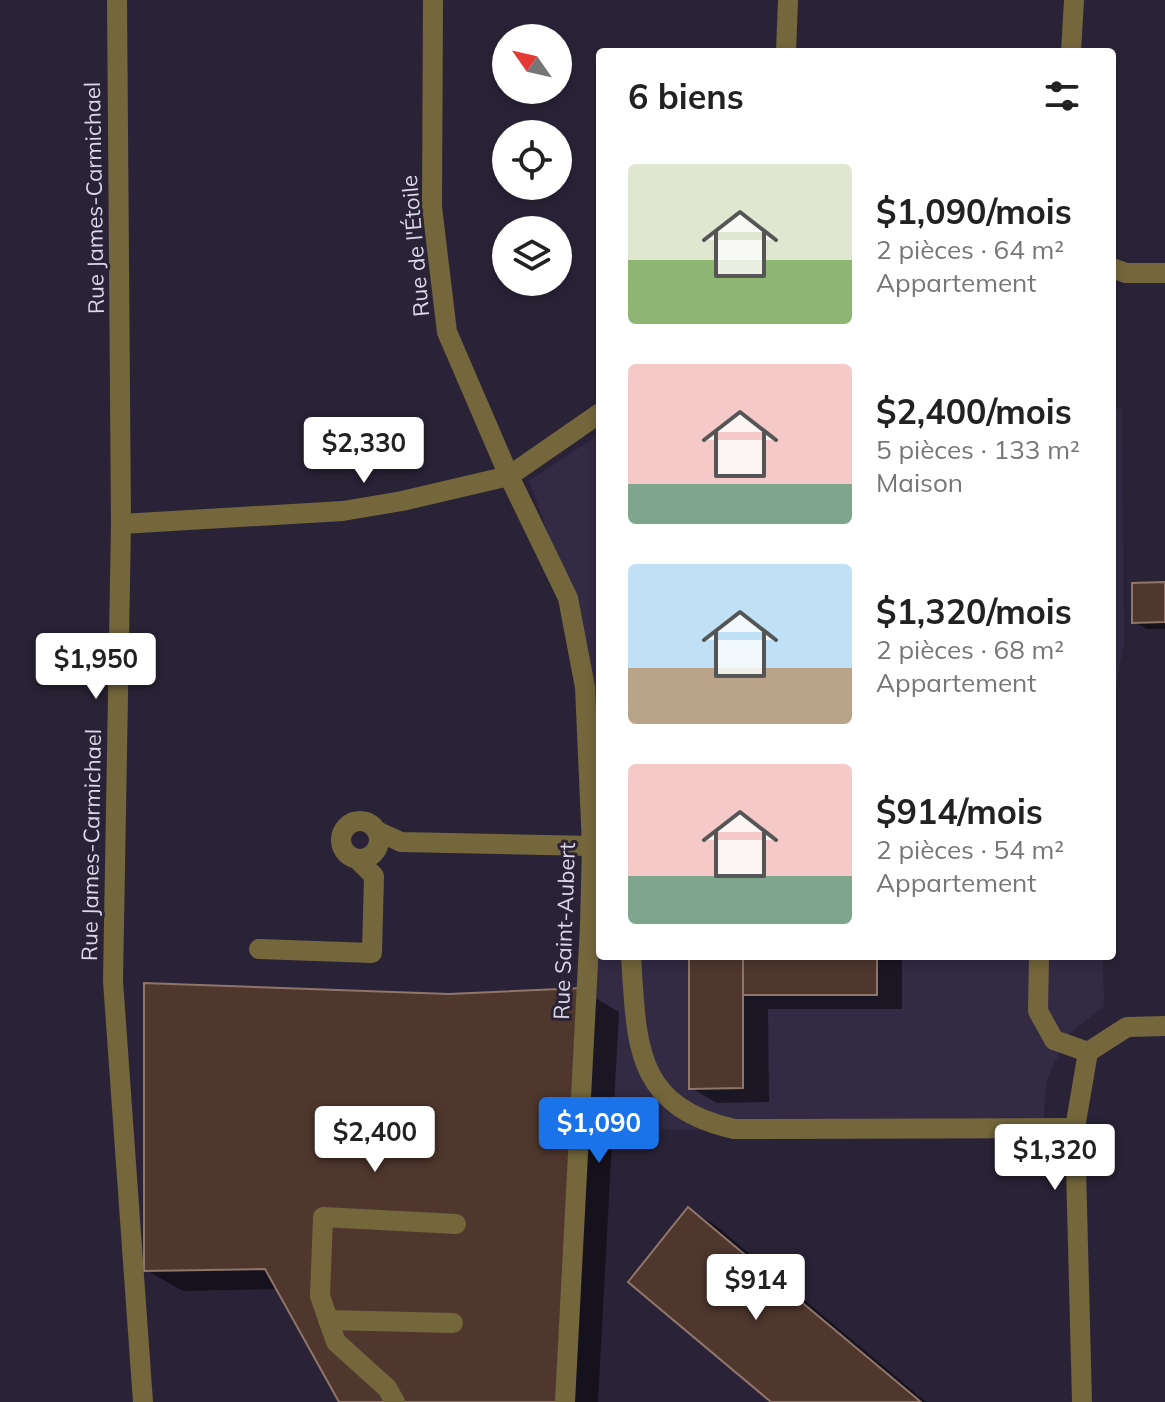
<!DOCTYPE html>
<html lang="fr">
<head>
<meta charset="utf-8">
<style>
  body { margin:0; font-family:Mulish,sans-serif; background:#f6f6f6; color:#222; height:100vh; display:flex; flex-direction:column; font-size:30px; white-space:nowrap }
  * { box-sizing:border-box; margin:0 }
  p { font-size:26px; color:#767676 }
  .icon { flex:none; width:44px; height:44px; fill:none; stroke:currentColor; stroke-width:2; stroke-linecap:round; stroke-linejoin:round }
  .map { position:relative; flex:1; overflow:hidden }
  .details { position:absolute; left:596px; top:48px; width:520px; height:912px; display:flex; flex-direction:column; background:#fff; border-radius:8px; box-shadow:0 4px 12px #0003 }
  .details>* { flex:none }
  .needle { width:52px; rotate:304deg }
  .buttons { position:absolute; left:492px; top:24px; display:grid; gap:16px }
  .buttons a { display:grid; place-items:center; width:80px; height:80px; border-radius:50%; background:#fff; box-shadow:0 4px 12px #0003; font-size:40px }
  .price { position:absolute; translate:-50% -68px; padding:0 18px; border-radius:8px; background:#fff; color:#222; font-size:26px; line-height:52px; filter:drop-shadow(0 2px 4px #0008) }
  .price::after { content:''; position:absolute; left:50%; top:48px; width:24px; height:18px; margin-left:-12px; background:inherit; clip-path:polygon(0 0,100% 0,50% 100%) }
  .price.selected { background:#1a73e8; color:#fff }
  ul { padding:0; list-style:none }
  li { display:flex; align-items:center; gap:24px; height:200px; padding:0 32px }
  li span { display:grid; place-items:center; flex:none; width:224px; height:160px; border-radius:8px; color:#555 }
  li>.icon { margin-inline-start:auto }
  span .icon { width:96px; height:96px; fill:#fffc; stroke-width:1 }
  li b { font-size:34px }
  h2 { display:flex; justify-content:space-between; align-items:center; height:96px; padding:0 32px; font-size:34px }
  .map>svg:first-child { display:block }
  .built { fill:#332a44 }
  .shadow { fill:#0007 }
  .building { fill:#4f372e; stroke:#90756a; stroke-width:2 }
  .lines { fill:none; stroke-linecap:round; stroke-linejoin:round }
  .minor { stroke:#74673c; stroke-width:20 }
  .labels { text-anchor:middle; stroke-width:6; stroke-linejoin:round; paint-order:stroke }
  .street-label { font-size:22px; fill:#dcd8e6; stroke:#2a2337 }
</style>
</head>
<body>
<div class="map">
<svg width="1165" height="1402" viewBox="0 0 1165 1402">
  <rect width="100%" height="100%" fill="#2a2337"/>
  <g class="built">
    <polygon points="1112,409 1122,409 1124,645 1112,704"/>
    <polygon points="600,434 600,956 1103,956 1104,1006 1068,1035 1047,1079 1042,1135 575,1128 596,777 577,612 529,481"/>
  </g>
  <g class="shadow">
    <polygon points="1112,563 1115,565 1115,686 1112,686"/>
    <polygon points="1165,584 1165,629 1147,629 1134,622"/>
    <polygon points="691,956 902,956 902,1009 768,1009 769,1102 717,1103 691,1088"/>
    <polygon points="582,990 619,1012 598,1402 342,1402 279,1289 183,1291 146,1270 449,996"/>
    <polygon points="688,1209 714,1224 926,1402 774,1402"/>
  </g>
  <g class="building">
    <polygon points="1165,582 1165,622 1132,623 1132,583"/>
    <polygon points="689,956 743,956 743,1088 689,1089"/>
    <rect x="743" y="956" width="134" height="39"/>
    <polygon points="144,983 449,994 582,988 560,1402 339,1402 265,1269 144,1271"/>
    <polygon points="688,1207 921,1402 771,1402 628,1282"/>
  </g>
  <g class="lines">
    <g class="minor">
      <polyline points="117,0 121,524 113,981 143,1402"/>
      <polyline points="433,0 432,207 447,332 509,476 568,598 585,687 592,846 590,925 565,1402"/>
      <polyline points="786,52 788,0"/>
      <polyline points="1071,52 1074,0"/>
      <polyline points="1112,268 1126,273 1165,273"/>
      <polyline points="121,524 343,511 402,501 509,476 600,413"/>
      <circle cx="360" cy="840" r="19"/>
      <polyline points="377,831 401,842 592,846"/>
      <polyline points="259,949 372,953 374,876 358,860"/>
      <path d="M631,956C637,1043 633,1106 734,1129L1075,1128"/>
      <polyline points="1039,956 1038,1011 1054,1040 1088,1052"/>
      <polyline points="328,1320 453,1323"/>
      <polyline points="395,1402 387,1388 336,1342 320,1296 323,1217 456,1224"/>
      <polyline points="1082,1402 1075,1128 1088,1052 1127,1027 1165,1026"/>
    </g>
  </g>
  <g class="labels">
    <g class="street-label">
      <text transform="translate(94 198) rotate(-91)" y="8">Rue James-Carmichael</text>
      <text transform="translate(415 246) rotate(-95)" y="8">Rue de l'Étoile</text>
      <text transform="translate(91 845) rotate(-89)" y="8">Rue James-Carmichael</text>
      <text transform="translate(564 931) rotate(-88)" y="8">Rue Saint-Aubert</text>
    </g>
  </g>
</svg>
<div class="buttons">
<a><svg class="needle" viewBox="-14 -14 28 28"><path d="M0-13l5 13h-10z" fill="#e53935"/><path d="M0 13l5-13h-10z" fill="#767676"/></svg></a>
<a><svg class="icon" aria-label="locate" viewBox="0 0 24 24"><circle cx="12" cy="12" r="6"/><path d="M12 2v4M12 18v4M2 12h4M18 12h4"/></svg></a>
<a><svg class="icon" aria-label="layers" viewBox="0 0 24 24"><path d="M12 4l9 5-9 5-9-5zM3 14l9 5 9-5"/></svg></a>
</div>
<b class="price" style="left:364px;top:485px">$2,330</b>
<b class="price" style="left:96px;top:701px">$1,950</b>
<b class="price selected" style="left:599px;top:1165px">$1,090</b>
<b class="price" style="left:375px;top:1174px">$2,400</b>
<b class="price" style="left:1055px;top:1192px">$1,320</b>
<b class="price" style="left:756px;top:1322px">$914</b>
<section class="details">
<h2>6 biens<svg class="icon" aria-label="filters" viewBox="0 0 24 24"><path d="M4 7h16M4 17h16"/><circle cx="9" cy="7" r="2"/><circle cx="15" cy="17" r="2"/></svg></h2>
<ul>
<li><span style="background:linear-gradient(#dfe7d0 60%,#8fb573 0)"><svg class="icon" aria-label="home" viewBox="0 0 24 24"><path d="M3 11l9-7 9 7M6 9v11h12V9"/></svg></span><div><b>$1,090/mois</b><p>2 pièces · 64 m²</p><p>Appartement</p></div></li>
<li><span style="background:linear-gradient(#f6c9c9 75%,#7fa58c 0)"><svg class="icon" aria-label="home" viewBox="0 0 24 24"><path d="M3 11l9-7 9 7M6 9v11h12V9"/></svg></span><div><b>$2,400/mois</b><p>5 pièces · 133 m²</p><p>Maison</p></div></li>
<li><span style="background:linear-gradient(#bfe0f5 65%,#b9a48a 0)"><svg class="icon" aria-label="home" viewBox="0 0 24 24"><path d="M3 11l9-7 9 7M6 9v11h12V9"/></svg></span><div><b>$1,320/mois</b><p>2 pièces · 68 m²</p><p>Appartement</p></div></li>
<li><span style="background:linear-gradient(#f6c9c9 70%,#7fa58c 0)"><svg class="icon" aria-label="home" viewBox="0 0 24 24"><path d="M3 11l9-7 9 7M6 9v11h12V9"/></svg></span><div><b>$914/mois</b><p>2 pièces · 54 m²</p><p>Appartement</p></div></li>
</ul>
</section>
</div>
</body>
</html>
